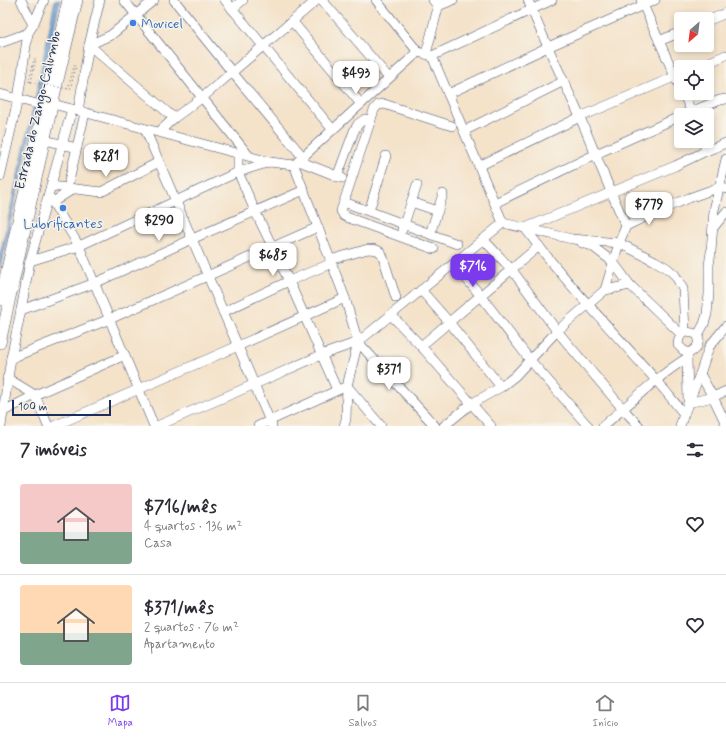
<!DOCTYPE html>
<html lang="pt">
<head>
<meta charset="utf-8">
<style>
  body { margin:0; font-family:Mynerve,sans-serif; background:#f2f2f3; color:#2b2b33; height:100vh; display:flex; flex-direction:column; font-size:15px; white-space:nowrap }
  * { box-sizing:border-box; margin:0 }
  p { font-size:13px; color:#7c7c81 }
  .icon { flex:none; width:22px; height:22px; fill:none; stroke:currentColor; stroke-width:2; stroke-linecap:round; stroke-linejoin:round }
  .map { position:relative; height:426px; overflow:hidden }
  .details { display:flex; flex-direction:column; background:#fff; flex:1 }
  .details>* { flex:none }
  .needle { width:26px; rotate:208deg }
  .fabs { position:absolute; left:674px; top:12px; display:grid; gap:8px }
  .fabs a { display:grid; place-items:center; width:40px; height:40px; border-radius:4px; background:#fff; box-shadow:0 2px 6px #0003; font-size:20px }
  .scale { position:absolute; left:12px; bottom:10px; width:99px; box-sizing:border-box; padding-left:4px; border:2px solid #1b2f5e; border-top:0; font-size:11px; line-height:14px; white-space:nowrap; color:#1b2f5e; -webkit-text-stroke:3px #f7f3e8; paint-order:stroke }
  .price { position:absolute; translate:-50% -34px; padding:0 9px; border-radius:8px; background:#fff; color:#222; font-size:13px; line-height:26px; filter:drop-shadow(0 1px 2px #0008) }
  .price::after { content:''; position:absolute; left:50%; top:24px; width:12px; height:9px; margin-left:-6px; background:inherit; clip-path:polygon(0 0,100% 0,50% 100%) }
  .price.active { background:#7c3aed; color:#fff }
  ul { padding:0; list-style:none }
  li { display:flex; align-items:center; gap:12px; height:100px; padding:0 20px }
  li+li { border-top:1px solid #e1e1e2 }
  li span { display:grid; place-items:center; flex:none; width:112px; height:80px; border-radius:4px; color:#555 }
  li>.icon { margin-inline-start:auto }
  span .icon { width:48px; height:48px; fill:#fffc; stroke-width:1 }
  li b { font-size:17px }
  h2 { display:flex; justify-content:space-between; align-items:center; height:48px; padding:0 20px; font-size:17px }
  .dock { display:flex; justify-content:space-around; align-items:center; height:56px; border-top:1px solid #e1e1e2; background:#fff; font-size:11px; color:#7c7c81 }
  .dock a { display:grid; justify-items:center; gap:2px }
  .dock .active { color:#7c3aed }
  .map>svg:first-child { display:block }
  .water { fill:#67a2d7; stroke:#41689a }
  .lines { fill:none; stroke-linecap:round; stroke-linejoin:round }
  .minor-casing { stroke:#3c4a6e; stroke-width:10 }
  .major-casing { stroke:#3c4a6e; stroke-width:12 }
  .path { stroke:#3c4a6e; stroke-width:1; stroke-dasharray:1 3; stroke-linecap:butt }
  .minor { stroke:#fff; stroke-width:9 }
  .major { stroke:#fff; stroke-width:11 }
  .path-bridge { stroke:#3c4a6e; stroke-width:1; stroke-dasharray:1 3; stroke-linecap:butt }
  .shop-dot { fill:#3f7fe0; stroke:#f7f3e8; stroke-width:1.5 }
  .labels { text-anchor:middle; stroke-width:3; stroke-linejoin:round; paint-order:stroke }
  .shop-label { font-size:14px; fill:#366cbe; stroke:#f7f3e8; text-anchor:start }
  .street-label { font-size:14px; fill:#1b2f5e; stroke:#f7f3e8 }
</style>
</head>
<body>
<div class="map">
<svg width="726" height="426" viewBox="0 0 726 426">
  <rect width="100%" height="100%" fill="#f7f3e8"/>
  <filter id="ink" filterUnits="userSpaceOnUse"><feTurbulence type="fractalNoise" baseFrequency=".025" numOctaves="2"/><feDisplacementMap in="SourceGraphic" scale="8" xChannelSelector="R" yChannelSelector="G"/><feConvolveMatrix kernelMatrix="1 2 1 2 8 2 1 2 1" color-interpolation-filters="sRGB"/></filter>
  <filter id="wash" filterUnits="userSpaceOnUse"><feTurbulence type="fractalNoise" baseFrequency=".012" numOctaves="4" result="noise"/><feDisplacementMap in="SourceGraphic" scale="16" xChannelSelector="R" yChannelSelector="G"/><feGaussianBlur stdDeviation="0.9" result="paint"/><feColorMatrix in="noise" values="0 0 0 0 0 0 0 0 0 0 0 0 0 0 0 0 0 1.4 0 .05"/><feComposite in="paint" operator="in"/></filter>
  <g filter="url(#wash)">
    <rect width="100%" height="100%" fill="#f4e2c9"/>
    <polygon class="water" points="55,0 60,0 39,96 0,268 0,255 36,95"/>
  </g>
  <g filter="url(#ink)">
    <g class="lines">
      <g class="minor-casing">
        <g id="minor">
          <polyline points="21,0 33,25"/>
          <polyline points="124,0 249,156"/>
          <polyline points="154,0 111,35 89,45 174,118"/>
          <polyline points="174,0 232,72 303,157"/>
          <polyline points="225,0 333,130"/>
          <polyline points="322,0 389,78"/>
          <polyline points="376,0 418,52"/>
          <polyline points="433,0 438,6 453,0"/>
          <path d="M528,0C543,39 562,77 579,115C595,152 609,189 626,226"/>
          <polyline points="641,0 681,90"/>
          <polyline points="232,9 243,0"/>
          <polyline points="292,21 361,104"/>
          <polyline points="707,21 726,13"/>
          <polyline points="659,41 681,32"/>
          <polyline points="0,43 28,33"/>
          <polyline points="426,54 440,0"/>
          <polyline points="432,56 552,0"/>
          <polyline points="698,67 726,55"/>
          <polyline points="683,93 693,115"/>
          <polyline points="0,94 44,106"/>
          <polyline points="448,94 548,47 655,0"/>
          <polyline points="53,104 270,162 294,165"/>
          <polyline points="78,111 89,45 100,0"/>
          <polyline points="683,115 720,100 726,99"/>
          <polyline points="145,129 272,426"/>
          <polyline points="464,131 564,81"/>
          <polyline points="159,132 174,118 203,97 317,0"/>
          <polyline points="45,140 77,148"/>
          <polyline points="703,141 706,151"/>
          <polyline points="238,153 238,172 255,211 289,281 337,390"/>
          <polyline points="299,161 342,178"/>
          <polyline points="294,165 418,52 432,56 503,223"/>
          <polyline points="294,165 345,298 358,342 435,426"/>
          <polyline points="479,166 580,117 681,74"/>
          <polyline points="0,177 18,99 28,33 33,25 44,0"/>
          <polyline points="337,177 354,131 358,124 365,119 371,120"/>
          <polyline points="69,181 85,113"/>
          <polyline points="51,186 101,192 159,162"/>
          <polyline points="49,196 79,246 154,426"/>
          <polyline points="53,202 73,189"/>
          <polyline points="344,202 457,244"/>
          <polyline points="411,202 438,211"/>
          <polyline points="495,203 596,154 681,116"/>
          <polyline points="369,211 386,156"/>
          <polyline points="503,223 572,239 619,243 655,261 667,268 675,275 683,289 685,332"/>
          <polyline points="713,228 726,212"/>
          <polyline points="402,230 417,185"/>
          <polyline points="430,234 443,194"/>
          <polyline points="483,239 512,270 557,331 623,409 639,426"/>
          <polyline points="582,243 592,246 613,262 630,285 681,334"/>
          <polyline points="434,249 349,218 344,216 341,211 374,110 378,105 384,104 452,126"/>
          <path d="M330,260L368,249C374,249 378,249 382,254L396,298"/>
          <polyline points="30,261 79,246 238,172 270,162"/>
          <polyline points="454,264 481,296 530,360 588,426"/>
          <polyline points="421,290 449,322 501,387"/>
          <polyline points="605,290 619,243 626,226 660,210 689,198 720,187 726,189"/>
          <polyline points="21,310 95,283 192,239 304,190"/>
          <polyline points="223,312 289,281 332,263"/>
          <polyline points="391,315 421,346 491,426"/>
          <path d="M698,335C686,330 679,331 678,345L683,350L689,353C697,349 700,344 698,335L704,324L707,314L709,294V265L711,252L714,210L726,159"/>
          <polyline points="421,346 539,246"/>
          <polyline points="688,355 687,358 688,400"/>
          <polyline points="11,358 110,319 318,227"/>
          <polyline points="700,374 713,397 726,424"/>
          <polyline points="7,378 35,395 48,426"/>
          <polyline points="688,403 713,397 726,391"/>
          <polyline points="4,411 35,395 125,355"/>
          <path d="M684,414C674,402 665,390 655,379C611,329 564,281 525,228L675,166L706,151L726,143"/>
          <polyline points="1,426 11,358 21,310 30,261 72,109"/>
          <polyline points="54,426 238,346 345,298"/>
          <polyline points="157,426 255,384 321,355 358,342 503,223"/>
          <polyline points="258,426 347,386 381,426"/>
          <polyline points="344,426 346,419 347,386 358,342"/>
          <polyline points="444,426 471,404 501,387 515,376 557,331 605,290 630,285"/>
          <path d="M603,426C631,403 656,377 687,358"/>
          <polyline points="680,426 684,414 700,374 709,347 726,326"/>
        </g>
      </g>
      <g class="major-casing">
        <g id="major">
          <polyline points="0,300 68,0"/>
          <polyline points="0,343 55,92 77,0"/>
        </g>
      </g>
      <g class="path">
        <polyline points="29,82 34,59 36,59 31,82"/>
        <polyline points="68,89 74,66 76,66 70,90"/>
      </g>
      <use href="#minor" class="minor"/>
      <use href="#major" class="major"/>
      <polyline class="path-bridge" points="31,82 68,89"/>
    </g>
  </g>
  <g class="shop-dot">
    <circle cx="133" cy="23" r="4"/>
    <circle cx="63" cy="208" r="4"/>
  </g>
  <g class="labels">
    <g class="shop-label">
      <text x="141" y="28">Movicel</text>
      <text x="63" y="228" text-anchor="middle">Lubrificantes</text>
    </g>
    <g class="street-label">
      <text transform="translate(37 110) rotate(-77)" y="5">Estrada do Zango-Calumbo</text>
    </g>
  </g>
</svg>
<div class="fabs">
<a><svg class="needle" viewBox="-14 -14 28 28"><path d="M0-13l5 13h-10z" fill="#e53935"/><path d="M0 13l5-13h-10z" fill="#7c7c81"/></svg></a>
<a><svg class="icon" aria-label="locate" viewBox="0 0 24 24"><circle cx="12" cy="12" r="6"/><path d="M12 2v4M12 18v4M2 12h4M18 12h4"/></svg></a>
<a><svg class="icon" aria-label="layers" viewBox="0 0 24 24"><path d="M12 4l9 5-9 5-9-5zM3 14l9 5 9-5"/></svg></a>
</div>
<div class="scale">100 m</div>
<b class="price" style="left:356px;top:95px">$493</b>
<b class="price" style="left:106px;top:178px">$281</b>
<b class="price" style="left:649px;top:226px">$779</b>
<b class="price" style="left:159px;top:242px">$290</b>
<b class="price" style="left:273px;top:277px">$685</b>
<b class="price active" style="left:473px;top:288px">$716</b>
<b class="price" style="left:389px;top:391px">$371</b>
</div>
<section class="details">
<h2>7 imóveis<svg class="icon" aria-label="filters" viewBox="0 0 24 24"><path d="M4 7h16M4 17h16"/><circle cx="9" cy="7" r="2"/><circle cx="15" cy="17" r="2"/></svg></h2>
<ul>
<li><span style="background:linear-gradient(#f6c9c9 60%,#7fa58c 0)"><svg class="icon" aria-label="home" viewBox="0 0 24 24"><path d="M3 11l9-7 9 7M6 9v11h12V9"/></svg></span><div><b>$716/mês</b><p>4 quartos · 136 m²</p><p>Casa</p></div><svg class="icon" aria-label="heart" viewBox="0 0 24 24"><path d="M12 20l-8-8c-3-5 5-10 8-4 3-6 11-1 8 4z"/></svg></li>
<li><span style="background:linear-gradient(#ffd9b3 60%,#7fa58c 0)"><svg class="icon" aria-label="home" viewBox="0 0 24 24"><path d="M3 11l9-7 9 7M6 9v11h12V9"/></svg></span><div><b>$371/mês</b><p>2 quartos · 76 m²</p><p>Apartamento</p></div><svg class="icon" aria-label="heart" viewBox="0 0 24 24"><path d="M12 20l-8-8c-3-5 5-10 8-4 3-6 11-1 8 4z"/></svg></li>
</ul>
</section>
<nav class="dock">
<a class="active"><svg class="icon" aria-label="map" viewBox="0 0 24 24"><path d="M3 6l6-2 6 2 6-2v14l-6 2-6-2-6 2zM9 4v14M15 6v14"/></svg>Mapa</a>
<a><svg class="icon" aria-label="saved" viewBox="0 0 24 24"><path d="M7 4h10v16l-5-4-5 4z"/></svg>Salvos</a>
<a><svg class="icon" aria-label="home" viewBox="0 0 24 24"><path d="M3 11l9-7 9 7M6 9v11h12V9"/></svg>Início</a>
</nav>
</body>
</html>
